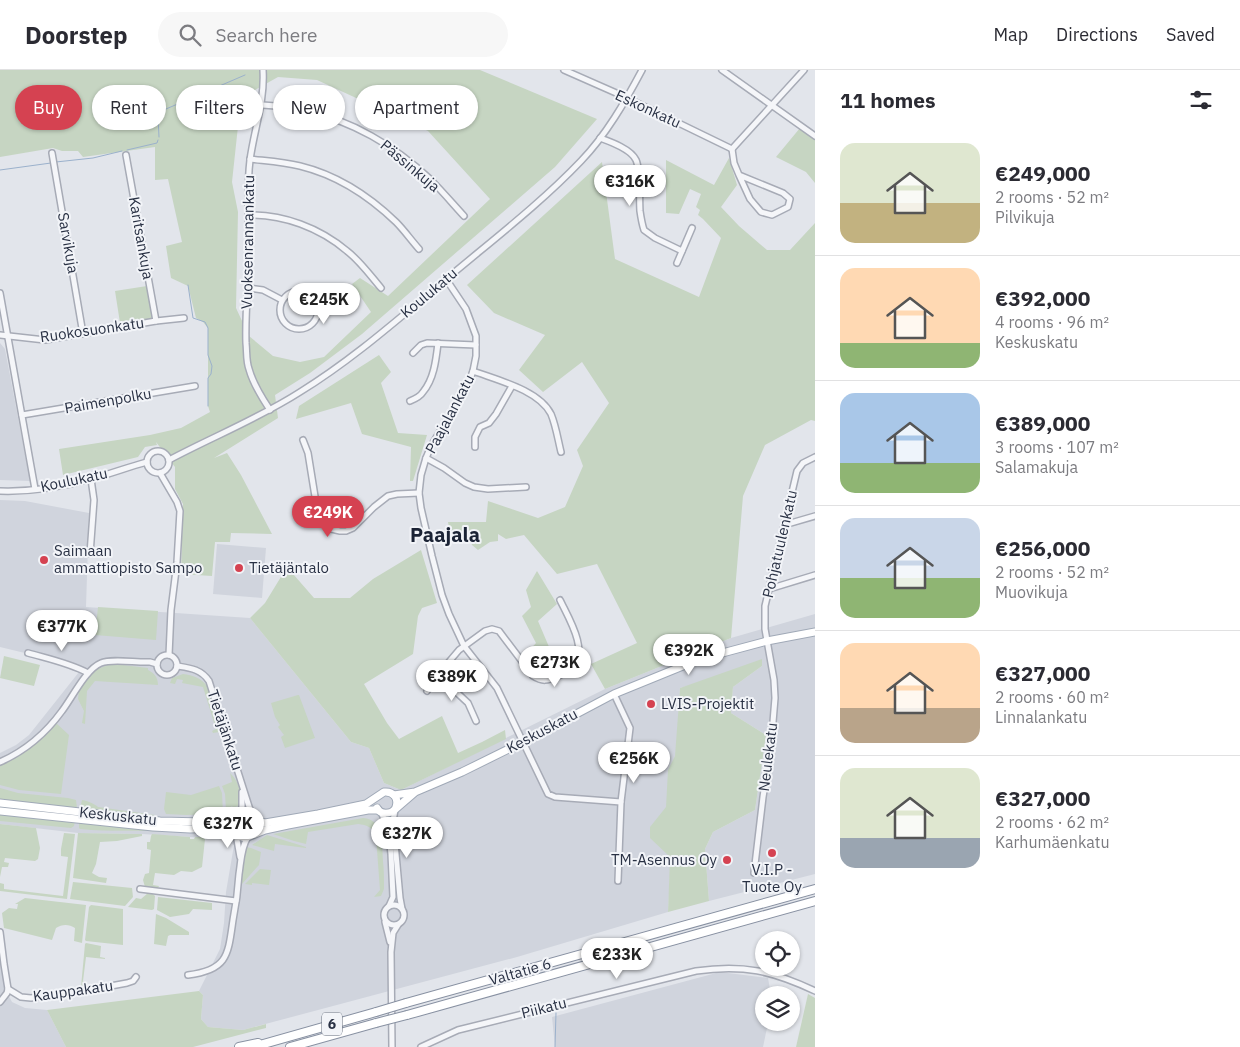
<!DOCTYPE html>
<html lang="en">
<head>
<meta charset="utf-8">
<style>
  body { margin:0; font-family:"IBM Plex Sans",sans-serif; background:#f7f7f7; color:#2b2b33; height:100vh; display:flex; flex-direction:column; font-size:19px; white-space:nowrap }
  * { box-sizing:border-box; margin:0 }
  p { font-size:16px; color:#7c7c81 }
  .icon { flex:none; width:28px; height:28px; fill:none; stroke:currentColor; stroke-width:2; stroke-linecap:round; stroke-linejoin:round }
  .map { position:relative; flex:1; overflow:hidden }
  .side { display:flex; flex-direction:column; background:#fff; width:425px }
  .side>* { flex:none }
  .guide { position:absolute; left:15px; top:15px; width:475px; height:45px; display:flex; gap:10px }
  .tools { position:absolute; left:755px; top:861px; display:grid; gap:10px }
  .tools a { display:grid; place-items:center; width:45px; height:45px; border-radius:50%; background:#fff; box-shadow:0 1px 4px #0004; font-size:25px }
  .price { position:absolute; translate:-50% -42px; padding:0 11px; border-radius:18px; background:#fff; color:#222; font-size:16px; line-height:32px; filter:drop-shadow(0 1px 2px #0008) }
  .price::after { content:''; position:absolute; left:50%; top:30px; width:15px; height:11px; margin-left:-8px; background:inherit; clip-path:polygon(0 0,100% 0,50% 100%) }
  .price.active { background:#d54251; color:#fff }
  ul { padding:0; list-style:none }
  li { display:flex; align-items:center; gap:15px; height:125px; padding:0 25px }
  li+li { border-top:1px solid #e1e1e2 }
  li span { display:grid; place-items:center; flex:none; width:140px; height:100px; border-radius:15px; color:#555 }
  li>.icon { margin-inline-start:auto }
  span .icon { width:60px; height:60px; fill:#fffc; stroke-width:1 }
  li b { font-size:21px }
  h2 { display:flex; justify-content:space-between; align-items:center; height:60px; padding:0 25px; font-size:21px }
  .pill { padding:0 18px; border-radius:22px; background:#fff; box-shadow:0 1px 4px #0004; font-size:18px; line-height:45px }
  .pill.active { background:#d54251; color:#fff }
  header { display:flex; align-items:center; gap:30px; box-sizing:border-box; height:70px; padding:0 25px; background:#fff; border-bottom:1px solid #e1e1e2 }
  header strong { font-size:24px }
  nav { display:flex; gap:28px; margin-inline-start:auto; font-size:18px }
  .search { width:350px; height:45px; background:#f7f7f7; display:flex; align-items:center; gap:12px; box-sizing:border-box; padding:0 18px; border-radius:28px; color:#7c7c81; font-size:19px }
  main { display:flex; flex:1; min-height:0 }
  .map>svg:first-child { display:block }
  .built { fill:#d0d4dd }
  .green { fill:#c6d5c2; fill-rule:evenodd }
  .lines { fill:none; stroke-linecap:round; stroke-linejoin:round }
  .stream { stroke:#9bb1cc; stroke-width:1 }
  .minor-casing { stroke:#a7abb6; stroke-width:8 }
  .major-casing { stroke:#a0a9b7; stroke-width:9 }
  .highway-casing { stroke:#8891a2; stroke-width:10 }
  .minor { stroke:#f5f6f9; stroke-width:5 }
  .major { stroke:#fff; stroke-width:7 }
  .highway { stroke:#fff; stroke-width:8 }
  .highway-bridge-casing { stroke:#8891a2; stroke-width:10; stroke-linecap:butt }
  .highway-bridge { stroke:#fff; stroke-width:8 }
  .poi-dot { fill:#d54251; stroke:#f2f4f8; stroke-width:2 }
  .labels { text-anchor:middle; stroke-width:4; stroke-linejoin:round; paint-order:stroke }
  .shield { fill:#f2f4f8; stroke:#656c7a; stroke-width:1 }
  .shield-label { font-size:14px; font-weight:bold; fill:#293144 }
  .street-label { font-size:15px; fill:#293144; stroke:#f2f4f8 }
  .poi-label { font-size:15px; fill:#293144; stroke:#f2f4f8; text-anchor:start }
  .district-label { font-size:20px; font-weight:bold; fill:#1b2335; stroke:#f2f4f8 }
</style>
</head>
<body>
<header>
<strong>Doorstep</strong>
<div class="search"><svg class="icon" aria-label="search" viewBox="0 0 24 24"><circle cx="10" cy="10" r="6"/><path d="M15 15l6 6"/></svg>Search here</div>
<nav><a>Map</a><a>Directions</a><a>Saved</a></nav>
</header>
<main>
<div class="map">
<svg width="815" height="977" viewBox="0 0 815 977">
  <rect width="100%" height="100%" fill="#e2e5eb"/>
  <g class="built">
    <polygon points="0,273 5,279 30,411 0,410"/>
    <polygon points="0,430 25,431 89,443 86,537 250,548 351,672 369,678 384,713 401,720 605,619 731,568 815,544 815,804 709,831 705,779 713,762 755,740 766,665 731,643 733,617 762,596 680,618 668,842 517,887 243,960 208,957 201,949 203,925 199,921 220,879 224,853 226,822 234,775 222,769 142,764 78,763 0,754 0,683 16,675 29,665 83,597 0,577"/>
    <polygon points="217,474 266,478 262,528 213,524"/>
    <polygon points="0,884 5,919 12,932 25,938 47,940 66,977 0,977"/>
    <polygon points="720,902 768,908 771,925 764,925 764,952 768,953 763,977 555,977 552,947"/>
  </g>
  <g class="green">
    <path d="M0,0H480L597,49L555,97L362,264L310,303L275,325L278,348L214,388L227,383L241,405L272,464L231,463L230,472H215L212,506L181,504L183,434L175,419V397L156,372L157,375L145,377L138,387L63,405L59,379L150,365L181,358L210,342L208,336V258L203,252L196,248L188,216L171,208L166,176L182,172L168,109L155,110V77L83,87L78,81H62L53,78L0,87ZM278,7L317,10L428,61L490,129L388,226L360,208L352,214L371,242L324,287L300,292L273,286L249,266L236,238L238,142L232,112L239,47L237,30Z"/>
    <polygon points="800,58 815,66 815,113 806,102 776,87"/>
    <polygon points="729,88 737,115 721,137 739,156 767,180 790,180 815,153 815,351 811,350 765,375 743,426 731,568 605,619 591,594 637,573 597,494 557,504 524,465 506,469 498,464 498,471 490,472 478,480 472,475 470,468 452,473 448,452 486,452 488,431 538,448 565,437 583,396 577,380 609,333 582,292 543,322 519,300 545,265 494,243 467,215 602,92 615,189 699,227 721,168 703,149 698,145 700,140 696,137 701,124 690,119 679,144 666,143 666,90 714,115"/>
    <polygon points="147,216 153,245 150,250 120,253 115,221"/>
    <polygon points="379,285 391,302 381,313 398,363 427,365 413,411 410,411 411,377 362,364 351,333 296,349 299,336"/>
    <polygon points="421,480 437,533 422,538 418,546 413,584 364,614 387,653 399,669 442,646 458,683 482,672 505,660 506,669 401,720 384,713 369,678 351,672 250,548 265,533 287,497 314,528 350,528 373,509"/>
    <polygon points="537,501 557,534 538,551 558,598 548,606 538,603 527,583 536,573 522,546 531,537 526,520"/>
    <polygon points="98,537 158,541 156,570 95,565"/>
    <polygon points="4,586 40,595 34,616 0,608"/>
    <polygon points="762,589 762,596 733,617 731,643 766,665 755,740 713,762 705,779 709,831 668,842 670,787 650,768 650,757 666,737 668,700 675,686 680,618"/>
    <path d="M115,594L148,598V600C154,603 158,607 158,615L95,611L87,621L85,654L82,653L84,641L78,629L79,620L94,601L107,595Z"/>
    <path d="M183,604C193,605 201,608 207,616L221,657L219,662L213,663L212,661L216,659L203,617L182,613L183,610L177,609L175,614L170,613L172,608Z"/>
    <polygon points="298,625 299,625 315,668 285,678 281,667 284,665 278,657 280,655 275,647 271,633"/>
    <polygon points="56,653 69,665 61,724 19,720 0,715 0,696 32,677"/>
    <path d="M230,703C240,712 240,722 241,735L233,738L232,736L228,739L229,740H226L225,724L222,716L232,712Z"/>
    <polygon points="219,716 222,723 223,744 186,745 166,744 164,739 166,722 191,725"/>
    <path d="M0,718L18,723L68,728L76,730L77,738H80L82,730C86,730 95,734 98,737L155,745V748L0,731Z"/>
    <path d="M0,743L170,760V762C140,760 110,762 80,759L79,758V752L75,751L74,756L71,758L0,751Z"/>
    <path d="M363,748C384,749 382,775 383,791C384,800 384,810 384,819L381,826L374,827L380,820L376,767C373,757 367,755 358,754L308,762L306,774L294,771L273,764Z"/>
    <polygon points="0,754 36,758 40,778 38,789 35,791 5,788 4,792 9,793 8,797 2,797 0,807"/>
    <polygon points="64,763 75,764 67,829 0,821 0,813 4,814 4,819 63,826 68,787 61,786 61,779"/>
    <polygon points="78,763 142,764 142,766 117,771 100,772 96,794 92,803 99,807 107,808 106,813 73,808"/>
    <polygon points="152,764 190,767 190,769 194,769 195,767 202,767 205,769 202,797 192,802 181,801 174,805 155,803 153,815 159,816 158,818 145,817 143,810 145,804 149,803 151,780 147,779 147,772 150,772 151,766"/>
    <polygon points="267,765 306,777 306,778 275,774 274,781 252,775"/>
    <polygon points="246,777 251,778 261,782 259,795 242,814 241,814"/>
    <polygon points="260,799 271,800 269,815 252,813 252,815 245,814"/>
    <polygon points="73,812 132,818 133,827 125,836 70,829"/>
    <polygon points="148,823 153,824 155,826 154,839 152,840 128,837 136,828 141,829"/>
    <polygon points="158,827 212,833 212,840 193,839 189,844 170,847 157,840"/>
    <path d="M25,828L86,835L82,873L74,871L75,858C69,854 62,854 56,858L52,870L4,858L2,843L9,838L17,839L18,834H15Z"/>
    <polygon points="91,835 123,839 123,875 86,871 85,870 89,837"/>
    <polygon points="156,844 166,848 189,862 189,865 170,865 168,866 166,876 154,874"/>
    <polygon points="86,873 101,876 100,887 105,888 105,889 86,887 83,911 87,912 86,916 81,917 85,874"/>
    <polygon points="199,921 203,925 201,949 208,957 243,960 266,954 266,958 193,977 66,977 47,940"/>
    <polygon points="808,924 815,928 815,977 796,977"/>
  </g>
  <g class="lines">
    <g class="stream">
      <polyline points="159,67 158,47 159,42 245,5"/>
      <polyline points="127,80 157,73 158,70"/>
      <polyline points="56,92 93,88 122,81"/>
      <polyline points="0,100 51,93"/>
      <polyline points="188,215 193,248 205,252 208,258 208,285 212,296 211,304 208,308 208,336"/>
      <polyline points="555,977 556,943"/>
    </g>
    <g class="minor-casing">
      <g id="minor">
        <path d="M263,0C265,31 254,60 250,90C246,123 249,156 249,189C248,217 245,245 246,273C247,282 246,291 249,299C253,314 262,328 270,340"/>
        <polyline points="564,0 623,26 732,79"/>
        <polyline points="722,0 815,66"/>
        <path d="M261,35C275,36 290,37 303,40C351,50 395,76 430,109C442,121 453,134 464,146"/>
        <path d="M600,68C611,72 631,79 636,90C641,101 639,128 640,141C641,148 642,154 644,160L655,168L682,181"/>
        <polyline points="732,79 734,93 739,105 783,123 790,129 788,137 772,145 761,142 750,129 739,105"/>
        <polyline points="732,79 804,0"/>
        <polyline points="52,83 83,264"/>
        <polyline points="126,85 156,251"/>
        <path d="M250,89C267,91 283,92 300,96C337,105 369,126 396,152C404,160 411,170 419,179"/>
        <path d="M248,145C283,144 320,158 347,181C360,191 370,205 381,218"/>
        <polyline points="677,193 692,158"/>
        <polyline points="446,209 466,239 476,266 476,286 473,301 467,317 431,376 426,388 421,405 419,423 421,438 432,486 442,525 449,544 464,576 497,618 548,724 555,727 621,732"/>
        <polyline points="248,218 263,220 282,230"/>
        <circle cx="299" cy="240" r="19"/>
        <polyline points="0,223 35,419"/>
        <polyline points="0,265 45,270 156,251 184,248"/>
        <polyline points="413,283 421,275 427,273 476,275"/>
        <path d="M473,301C497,310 539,320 551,344C556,356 558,370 561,382"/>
        <path d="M410,331C415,329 420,327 423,322C434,309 436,290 438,273"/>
        <polyline points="22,345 195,316"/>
        <polyline points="303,370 308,383 318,445 327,458 340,461 346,461 353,458 374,437 388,426 397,424 419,423"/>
        <polyline points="475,377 475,367 480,357 489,353 496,344 512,316"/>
        <circle cx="158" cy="392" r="11"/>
        <polyline points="426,388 444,398 465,413 474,417 488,419 526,417"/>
        <path d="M169,390C212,367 258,349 300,322C352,290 397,250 444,211C490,172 539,135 581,91C606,65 625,32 642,0"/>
        <polyline points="160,403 177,432 180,441 177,492 171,540 169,585"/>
        <path d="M0,421C31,422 62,417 91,409C110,404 128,397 147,392"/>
        <polyline points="784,455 815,446"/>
        <polyline points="90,484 94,430 91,409"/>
        <polyline points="769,519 815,505"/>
        <path d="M28,583C49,589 69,593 88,603"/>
        <circle cx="167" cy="595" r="10"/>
        <path d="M177,596C190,598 201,599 209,611L252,746"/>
        <polyline points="438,605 468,633 476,651"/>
        <path d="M427,621L442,600L459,580L485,561L492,559L499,561L533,606C542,612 548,611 558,606C563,604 569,601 572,598C590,582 568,547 560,530"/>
        <polyline points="614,624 630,658 621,732 618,811"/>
        <path d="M0,692C25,681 46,663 62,641C72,628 86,599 101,593C112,588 137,593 150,592L157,594"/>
        <polyline points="395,740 393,751 400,828 402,839"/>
        <polyline points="381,742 388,758 391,784 393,827 389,836"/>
        <polyline points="239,745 242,737 242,722"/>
        <polyline points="236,764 240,787"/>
        <polyline points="754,803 763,727 771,676 775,628 774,610 765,559 765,536 797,401 803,393 815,387"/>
        <polyline points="140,819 236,831"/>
        <circle cx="394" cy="845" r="10"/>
        <polyline points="385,852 390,872"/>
        <polyline points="0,862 4,894 8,919 21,927 31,928 89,920 127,913 133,911 136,907"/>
        <path d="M188,905C228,900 228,885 233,850C236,835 238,820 239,804C241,792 241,777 248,767"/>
        <polyline points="0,932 7,923 8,919"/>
        <polyline points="392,977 391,882 393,863 398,855"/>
        <path d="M421,977L458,960L696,901C743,894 773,901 815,921"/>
      </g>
    </g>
    <g class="major-casing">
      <g id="major">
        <polyline points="394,725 415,722 462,702 531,668 614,624 700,589 767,571 815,562"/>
        <polyline points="0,733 160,751 204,752 225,750 236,747"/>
        <path d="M377,738C380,744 386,744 392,742L414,723"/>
        <polyline points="0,741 153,757 190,759 225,758 234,762 238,766 245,768 265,760 288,755 368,740 378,740"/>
        <path d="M256,751L265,753L318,744L366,734L384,722C393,721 399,728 396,737"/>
        <path d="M234,762C227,737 265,740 254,764"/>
      </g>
    </g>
    <g class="highway-casing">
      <g id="highway">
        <polyline points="406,933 815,819"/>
        <polyline points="407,945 815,831"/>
        <polyline points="239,977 258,973"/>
        <polyline points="253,977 376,942"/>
        <polyline points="290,977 376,953"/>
      </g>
    </g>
    <use href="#minor" class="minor"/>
    <use href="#major" class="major"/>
    <use href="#highway" class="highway"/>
    <g class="highway-bridge-casing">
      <g id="highway-bridge">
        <polyline points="376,942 406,933"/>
        <polyline points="376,953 407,945"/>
      </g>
    </g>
    <use href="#highway-bridge" class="highway-bridge"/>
  </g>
  <g class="poi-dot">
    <circle cx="44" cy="490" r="5"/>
    <circle cx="239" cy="498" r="5"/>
    <circle cx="651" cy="634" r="5"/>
    <circle cx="772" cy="783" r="5"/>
    <circle cx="727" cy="790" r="5"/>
  </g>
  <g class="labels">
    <rect class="shield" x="322" y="942.5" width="20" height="23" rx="4"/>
    <g class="shield-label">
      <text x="332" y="959">6</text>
    </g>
    <g class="street-label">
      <text transform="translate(648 39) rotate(25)" y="5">Eskonkatu</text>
      <text transform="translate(410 96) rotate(40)" y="5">Pässinkuja</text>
      <text transform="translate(141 168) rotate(80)" y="5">Karitsankuja</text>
      <text transform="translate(248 172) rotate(-89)" y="5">Vuoksenrannankatu</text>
      <text transform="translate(68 173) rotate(80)" y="5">Sarvikuja</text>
      <text transform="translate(429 223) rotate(-40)" y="5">Koulukatu</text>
      <text transform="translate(92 260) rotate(-8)" y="5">Ruokosuonkatu</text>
      <text transform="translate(108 331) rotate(-10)" y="5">Paimenpolku</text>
      <text transform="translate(450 344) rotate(-62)" y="5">Paajalankatu</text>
      <text transform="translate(74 410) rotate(-12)" y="5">Koulukatu</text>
      <text transform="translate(780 474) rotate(-77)" y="5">Pohjatuulenkatu</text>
      <text transform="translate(225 660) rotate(72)" y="5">Tietäjänkatu</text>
      <text transform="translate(542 661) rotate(-28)" y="5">Keskuskatu</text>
      <text transform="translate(768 687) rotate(-83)" y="5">Neulekatu</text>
      <text transform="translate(118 746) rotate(6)" y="5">Keskuskatu</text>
      <text transform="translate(520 902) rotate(-16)" y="5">Valtatie 6</text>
      <text transform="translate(73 921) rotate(-8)" y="5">Kauppakatu</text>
      <text transform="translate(544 938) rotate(-14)" y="5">Piikatu</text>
    </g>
    <g class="poi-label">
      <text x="54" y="486">Saimaan<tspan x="54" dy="17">ammattiopisto Sampo</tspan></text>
      <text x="249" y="503">Tietäjäntalo</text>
      <text x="661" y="639">LVIS-Projektit</text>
      <text x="717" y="795" text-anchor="end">TM-Asennus Oy</text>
      <text x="772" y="805" text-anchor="middle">V.I.P -<tspan x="772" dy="17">Tuote Oy</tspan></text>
    </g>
    <g class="district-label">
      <text x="445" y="472">Paajala</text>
    </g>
  </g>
</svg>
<div class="tools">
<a><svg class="icon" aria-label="locate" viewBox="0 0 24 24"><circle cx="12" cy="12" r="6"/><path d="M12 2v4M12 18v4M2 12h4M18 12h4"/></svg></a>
<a><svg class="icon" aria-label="layers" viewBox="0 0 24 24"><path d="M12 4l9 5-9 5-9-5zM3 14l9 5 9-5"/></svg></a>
</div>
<b class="price" style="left:630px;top:137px">€316K</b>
<b class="price" style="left:324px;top:255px">€245K</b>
<b class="price active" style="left:328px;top:468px">€249K</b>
<b class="price" style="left:62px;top:582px">€377K</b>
<b class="price" style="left:689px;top:606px">€392K</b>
<b class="price" style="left:555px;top:618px">€273K</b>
<b class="price" style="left:452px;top:632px">€389K</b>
<b class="price" style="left:634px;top:714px">€256K</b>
<b class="price" style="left:228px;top:779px">€327K</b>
<b class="price" style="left:407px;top:789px">€327K</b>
<b class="price" style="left:617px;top:910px">€233K</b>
<div class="guide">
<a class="pill active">Buy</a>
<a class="pill">Rent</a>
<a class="pill">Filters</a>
<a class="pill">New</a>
<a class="pill">Apartment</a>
</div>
</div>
<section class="side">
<h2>11 homes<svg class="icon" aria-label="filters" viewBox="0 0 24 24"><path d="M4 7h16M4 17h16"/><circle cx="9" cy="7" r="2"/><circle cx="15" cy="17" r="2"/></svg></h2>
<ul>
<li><span style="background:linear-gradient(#dfe7d0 60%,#c2b280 0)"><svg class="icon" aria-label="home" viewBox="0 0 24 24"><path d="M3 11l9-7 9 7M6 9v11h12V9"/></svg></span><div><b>€249,000</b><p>2 rooms · 52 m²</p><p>Pilvikuja</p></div></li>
<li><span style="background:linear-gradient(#ffd9b3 75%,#8fb573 0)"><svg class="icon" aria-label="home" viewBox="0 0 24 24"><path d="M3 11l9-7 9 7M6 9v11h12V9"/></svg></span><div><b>€392,000</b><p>4 rooms · 96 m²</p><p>Keskuskatu</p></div></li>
<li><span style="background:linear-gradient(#a9c7e8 70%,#8fb573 0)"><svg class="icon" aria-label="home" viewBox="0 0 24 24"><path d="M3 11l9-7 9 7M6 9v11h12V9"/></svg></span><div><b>€389,000</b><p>3 rooms · 107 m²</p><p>Salamakuja</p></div></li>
<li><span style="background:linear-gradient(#c9d6e8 60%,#8fb573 0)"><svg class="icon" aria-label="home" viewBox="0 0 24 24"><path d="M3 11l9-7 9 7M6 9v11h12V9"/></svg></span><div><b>€256,000</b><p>2 rooms · 52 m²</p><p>Muovikuja</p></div></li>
<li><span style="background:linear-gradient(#ffd9b3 65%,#b9a48a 0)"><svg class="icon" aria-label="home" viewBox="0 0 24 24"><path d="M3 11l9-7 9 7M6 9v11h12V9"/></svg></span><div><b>€327,000</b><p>2 rooms · 60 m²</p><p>Linnalankatu</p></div></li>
<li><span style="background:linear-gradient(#dfe7d0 70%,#9aa5b1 0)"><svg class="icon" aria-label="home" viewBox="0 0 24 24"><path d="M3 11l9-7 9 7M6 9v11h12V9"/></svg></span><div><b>€327,000</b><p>2 rooms · 62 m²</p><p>Karhumäenkatu</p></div></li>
</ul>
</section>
</main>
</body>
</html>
